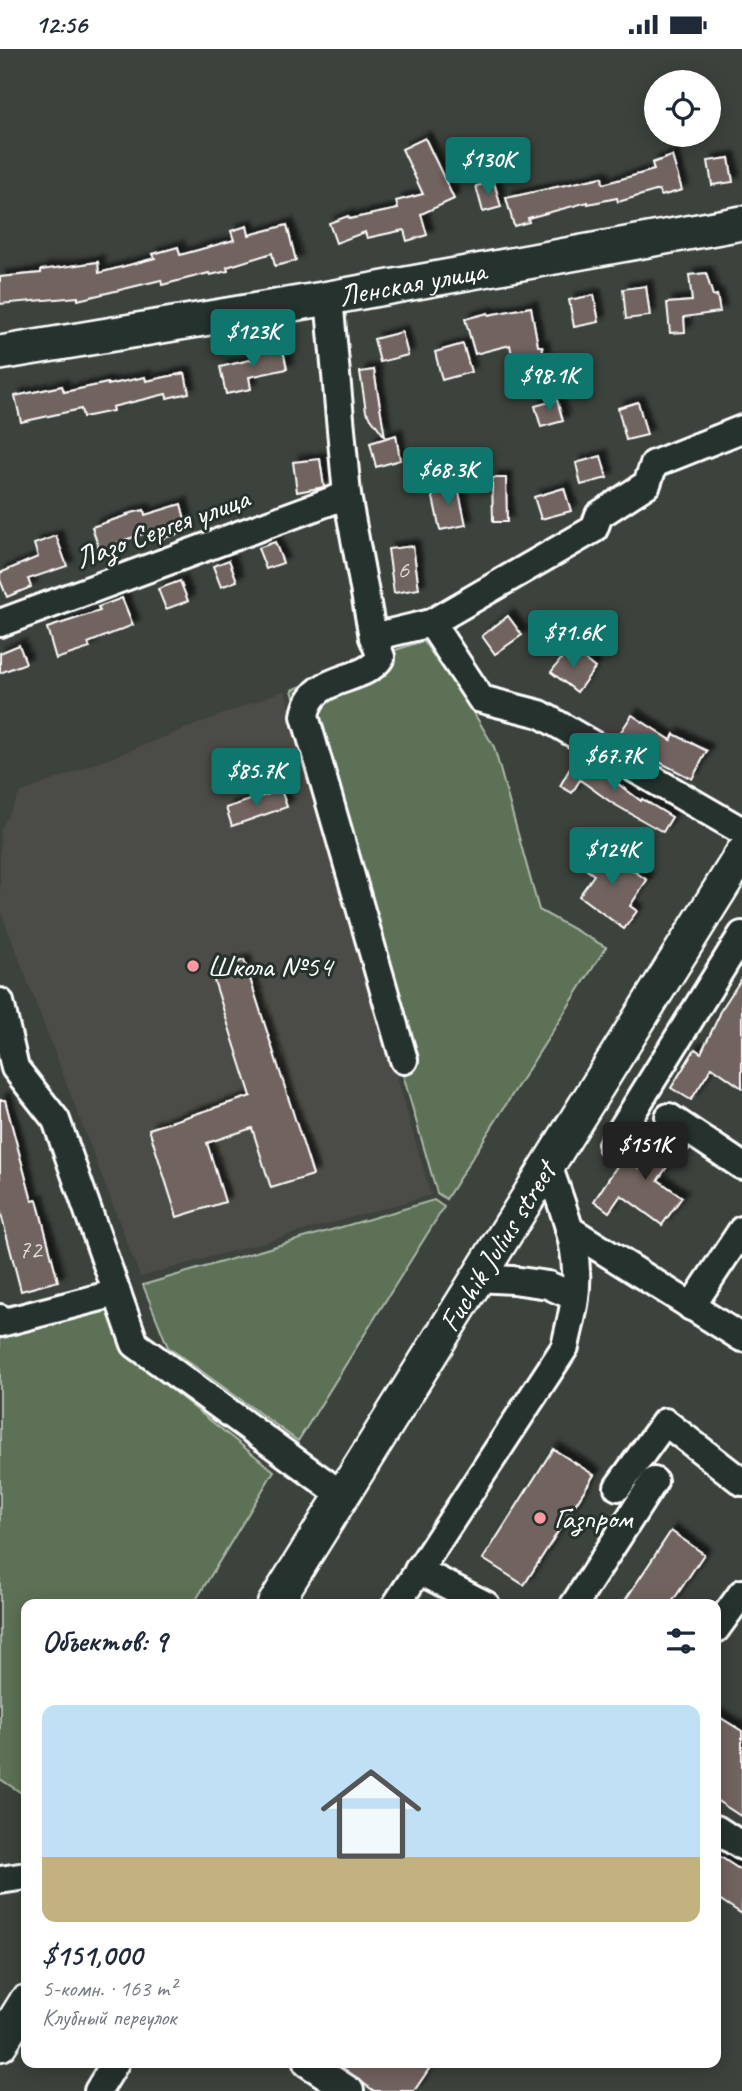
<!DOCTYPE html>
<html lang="ru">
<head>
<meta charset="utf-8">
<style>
  body { margin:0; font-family:Caveat,sans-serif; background:#f2f2f3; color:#1f2937; height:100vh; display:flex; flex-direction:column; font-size:26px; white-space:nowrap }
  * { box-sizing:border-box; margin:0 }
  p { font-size:23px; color:#747a83 }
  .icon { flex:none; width:38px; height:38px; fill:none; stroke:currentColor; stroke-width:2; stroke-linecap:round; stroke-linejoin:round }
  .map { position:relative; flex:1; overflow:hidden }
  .side { position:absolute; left:21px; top:1550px; width:700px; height:469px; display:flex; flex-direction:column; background:#fff; border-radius:14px; box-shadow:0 4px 18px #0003 }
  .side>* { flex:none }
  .buttons { position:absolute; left:644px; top:21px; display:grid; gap:14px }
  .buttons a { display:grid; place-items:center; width:77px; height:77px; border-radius:50%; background:#fff; box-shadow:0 4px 18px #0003; font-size:35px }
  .price { position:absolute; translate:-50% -60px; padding:0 16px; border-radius:7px; background:#0f766e; color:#fff; font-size:23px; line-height:46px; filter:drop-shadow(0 2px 4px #0008) }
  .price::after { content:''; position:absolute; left:50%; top:42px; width:21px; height:16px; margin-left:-10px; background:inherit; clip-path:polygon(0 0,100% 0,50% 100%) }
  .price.selected { background:#222; color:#fff }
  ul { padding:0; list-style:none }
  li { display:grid; align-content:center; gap:14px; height:371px; padding:0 21px }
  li+li { border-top:2px solid #e0e1e3 }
  li span { display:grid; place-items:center; height:217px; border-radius:14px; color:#555 }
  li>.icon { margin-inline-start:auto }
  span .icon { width:126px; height:126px; fill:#fffc; stroke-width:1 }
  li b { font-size:30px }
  h2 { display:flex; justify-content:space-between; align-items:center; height:84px; padding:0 21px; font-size:30px }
  .status { display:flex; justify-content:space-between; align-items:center; height:49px; padding:0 35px; background:#fff; direction:ltr }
  .status svg { height:19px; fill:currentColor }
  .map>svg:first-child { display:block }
  .built { fill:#4c4c46 }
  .green { fill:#5b7155; stroke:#adb8aa; stroke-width:2 }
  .building { fill:#71645f; stroke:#fff; stroke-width:2; filter:url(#shadow) }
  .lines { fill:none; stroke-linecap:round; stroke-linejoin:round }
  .minor-casing { stroke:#fff; stroke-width:32 }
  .major-casing { stroke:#fff; stroke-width:38 }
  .minor { stroke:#26332d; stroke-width:26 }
  .major { stroke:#26332d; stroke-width:33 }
  .poi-dot { fill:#ff9aa2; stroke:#26332d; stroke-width:2.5 }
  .labels { text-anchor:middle; stroke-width:6; stroke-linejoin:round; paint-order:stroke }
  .number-label { font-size:26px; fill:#dcd8d7 }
  .street-label { font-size:30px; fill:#fff; stroke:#26332d }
  .poi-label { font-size:30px; fill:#fff; stroke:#26332d; text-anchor:start }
</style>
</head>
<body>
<div class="status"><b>12:56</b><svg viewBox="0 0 49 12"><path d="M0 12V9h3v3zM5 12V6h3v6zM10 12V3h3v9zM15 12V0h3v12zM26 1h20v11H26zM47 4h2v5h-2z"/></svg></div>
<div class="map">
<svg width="742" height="2042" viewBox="0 0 742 2042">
  <defs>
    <filter id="shadow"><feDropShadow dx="6" dy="-6" stdDeviation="2" flood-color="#0009"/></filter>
  </defs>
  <rect width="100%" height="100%" fill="#3c423c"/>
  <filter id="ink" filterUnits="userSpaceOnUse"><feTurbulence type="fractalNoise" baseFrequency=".0143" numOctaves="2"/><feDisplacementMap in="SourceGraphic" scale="14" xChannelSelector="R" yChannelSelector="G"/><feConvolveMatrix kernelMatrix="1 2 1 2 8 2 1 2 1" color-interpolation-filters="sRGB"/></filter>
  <g filter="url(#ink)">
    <polygon class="built" points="285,641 431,1146 140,1228 0,860 0,782 20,744"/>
    <g class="green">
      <polygon points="423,592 471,659 494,698 539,861 606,898 446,1150 437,1144 292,641 362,612"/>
      <polygon points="434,1151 444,1158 298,1392 168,1298 143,1236"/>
      <polygon points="110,1257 125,1304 274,1422 193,1556 26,1556 26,1747 0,1730 0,1288"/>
    </g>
    <g class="building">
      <polygon points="425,89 454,150 421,165 427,186 407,192 404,181 367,189 365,183 336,194 329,174 348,167 349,170 398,160 396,152 423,145 402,100"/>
      <polygon points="672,107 682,141 661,147 659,141 618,153 617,149 588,155 588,153 528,169 529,173 514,177 506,149 602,128 603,135 654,121 652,114"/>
      <polygon points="729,109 733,133 712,136 708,112"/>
      <polygon points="494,133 501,158 483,163 476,137"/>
      <polygon points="287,176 296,212 275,217 272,204 227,218 228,222 210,226 209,224 162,236 161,231 78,251 78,248 0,255 0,228 41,224 41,221 98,213 99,224 155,209 153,205 178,198 180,206 234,191 231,182 247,177 249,186"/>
      <polygon points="706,224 713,247 717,246 720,263 684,268 685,283 670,284 667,254 692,252 689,226"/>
      <polygon points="646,237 650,267 626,270 623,240"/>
      <polygon points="594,246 599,273 574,278 569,251"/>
      <polygon points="531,258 538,297 542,297 545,312 515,319 510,296 475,305 465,270 488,264 488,266"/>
      <polygon points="402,283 408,306 380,313 374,290"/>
      <polygon points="463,295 471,323 442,331 435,303"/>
      <polygon points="282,296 287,320 249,328 251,340 226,345 220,318 258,309 256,301"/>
      <polygon points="374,321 385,388 366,362 360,323"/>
      <polygon points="185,324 189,344 167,349 166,345 112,358 113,362 83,368 81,360 21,373 15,347 62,337 64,343 108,334 108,336 145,328 146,332"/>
      <polygon points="557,351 563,372 541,378 535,357"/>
      <polygon points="638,353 647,386 626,391 618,359"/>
      <polygon points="396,386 400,411 376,418 370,394"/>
      <polygon points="601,407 607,429 581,436 576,414"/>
      <polygon points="320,410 324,438 297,443 293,413"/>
      <polygon points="492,429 506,429 507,473 493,473"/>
      <polygon points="457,434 466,476 440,481 431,439"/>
      <polygon points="564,439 571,462 541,470 534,448"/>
      <polygon points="181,455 188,482 164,489 161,479 119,493 121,499 101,506 92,478 128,466 127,465 144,461 145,466"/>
      <polygon points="56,487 67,517 28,530 31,538 7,548 0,531 0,524 38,508 34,495"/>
      <polygon points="275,493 283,514 266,520 258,499"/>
      <polygon points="413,497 419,540 394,544 388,500"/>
      <polygon points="229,511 237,532 221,538 213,517"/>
      <polygon points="180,532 188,552 166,560 158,540"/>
      <polygon points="122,549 133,576 88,594 90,599 56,610 47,579 100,562 98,558"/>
      <polygon points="508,567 522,586 495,605 482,587"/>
      <polygon points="19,596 26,614 0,624 0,604"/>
      <polygon points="570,599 595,619 577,643 551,623"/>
      <polygon points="632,666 671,691 674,685 707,702 692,730 648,707 647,709 616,690"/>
      <polygon points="578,705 641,752 642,750 672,768 663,783 612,754 580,731 572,744 560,737"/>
      <polygon points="281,741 287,758 232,777 226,759"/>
      <polygon points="597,797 647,831 630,857 637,862 624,880 579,847 594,826 583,818"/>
      <polygon points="244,911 313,1126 271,1139 252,1079 207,1094 225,1153 177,1168 149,1080 251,1047 211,922"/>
      <polygon points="742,929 742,1039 712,1018 691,1051 671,1039 695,1000 701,1004 720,965 719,964"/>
      <polygon points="0,1051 5,1051 32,1152 37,1151 58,1232 21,1242 0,1161"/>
      <polygon points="663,1083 689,1100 683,1109 676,1105 658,1131 682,1148 662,1176 621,1146 609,1163 594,1152 623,1108 639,1119"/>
      <polygon points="553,1400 594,1426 524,1536 483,1510"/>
      <polygon points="671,1482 704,1505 670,1556 622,1556"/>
      <polygon points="716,1666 742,1682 742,1768 716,1751"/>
      <polygon points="716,1805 742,1822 742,1865 716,1848"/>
      <polygon points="336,2014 433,2014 414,2042 374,2042"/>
    </g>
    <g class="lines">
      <g class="minor-casing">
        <g id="minor">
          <polyline points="329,249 347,446 373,588 431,574 594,480 599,466 647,435 654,415 742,380"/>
          <polyline points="0,574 347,446"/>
          <polyline points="431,574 481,650 540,665 742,782"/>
          <path d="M373,588L381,608C363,636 312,623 305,667L404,1011"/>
          <polyline points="0,953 15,1019 56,1071 135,1295 342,1446"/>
          <polyline points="669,1068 742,1117"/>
          <polyline points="612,1096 742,886"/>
          <polyline points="569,1180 742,1289"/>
          <polyline points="477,1229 513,1231 548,1236 575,1248"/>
          <polyline points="691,1258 742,1181"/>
          <polyline points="0,1269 1,1274 117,1244"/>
          <polyline points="618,1438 665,1373 742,1433"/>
          <polyline points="418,1521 486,1556"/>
          <path d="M396,1556L565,1298C570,1274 578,1248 576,1222C575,1186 559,1149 548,1116"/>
          <polyline points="574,1556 654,1432"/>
          <polyline points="716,1580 742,1544"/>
          <polyline points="716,1780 742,1797"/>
          <polyline points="0,1831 26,1827"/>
          <polyline points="307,2014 350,2042"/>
          <polyline points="98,2042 115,2014"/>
        </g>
      </g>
      <g class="major-casing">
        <g id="major">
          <path id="s1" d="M0,304L329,249L742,174"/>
          <path id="s2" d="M274,1556L742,805"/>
          <polyline points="0,1995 26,1953"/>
        </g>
      </g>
      <use href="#minor" class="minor"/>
      <use href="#major" class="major"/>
    </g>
  </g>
  <g class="poi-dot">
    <circle cx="193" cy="917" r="7"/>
    <circle cx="540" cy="1469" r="7"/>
  </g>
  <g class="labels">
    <g class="number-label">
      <text x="403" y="529">6</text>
      <text x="30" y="1209">72</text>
    </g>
    <g class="street-label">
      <text dy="10" stroke="none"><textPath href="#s1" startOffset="418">Ленская улица</textPath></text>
      <text transform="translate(162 479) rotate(-20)" y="10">Лазо Сергея улица</text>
      <text dy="10" stroke="none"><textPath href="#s2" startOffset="422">Fuchik Julius street</textPath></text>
    </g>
    <g class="poi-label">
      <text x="207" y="927">Школа №54</text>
      <text x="554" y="1479">Газпром</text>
    </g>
  </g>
</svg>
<div class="buttons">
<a><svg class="icon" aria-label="locate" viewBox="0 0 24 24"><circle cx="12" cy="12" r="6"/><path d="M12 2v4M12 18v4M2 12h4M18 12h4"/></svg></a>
</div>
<b class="price" style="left:488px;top:148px">$130K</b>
<b class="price" style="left:253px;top:320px">$123K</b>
<b class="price" style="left:549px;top:364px">$98.1K</b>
<b class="price" style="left:448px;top:458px">$68.3K</b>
<b class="price" style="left:573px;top:621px">$71.6K</b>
<b class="price" style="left:614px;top:744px">$67.7K</b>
<b class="price" style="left:256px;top:759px">$85.7K</b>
<b class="price" style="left:612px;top:838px">$124K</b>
<b class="price selected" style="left:645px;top:1133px">$151K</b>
<section class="side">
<h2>Объектов: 9<svg class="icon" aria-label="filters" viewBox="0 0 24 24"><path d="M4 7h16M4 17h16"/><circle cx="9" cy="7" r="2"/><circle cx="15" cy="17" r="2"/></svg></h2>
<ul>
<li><span style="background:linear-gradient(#bfe0f5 70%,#c2b280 0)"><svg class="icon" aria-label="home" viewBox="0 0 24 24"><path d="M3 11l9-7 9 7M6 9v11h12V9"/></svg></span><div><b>$151,000</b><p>5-комн. · 163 m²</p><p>Клубный переулок</p></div></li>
</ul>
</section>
</div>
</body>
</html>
